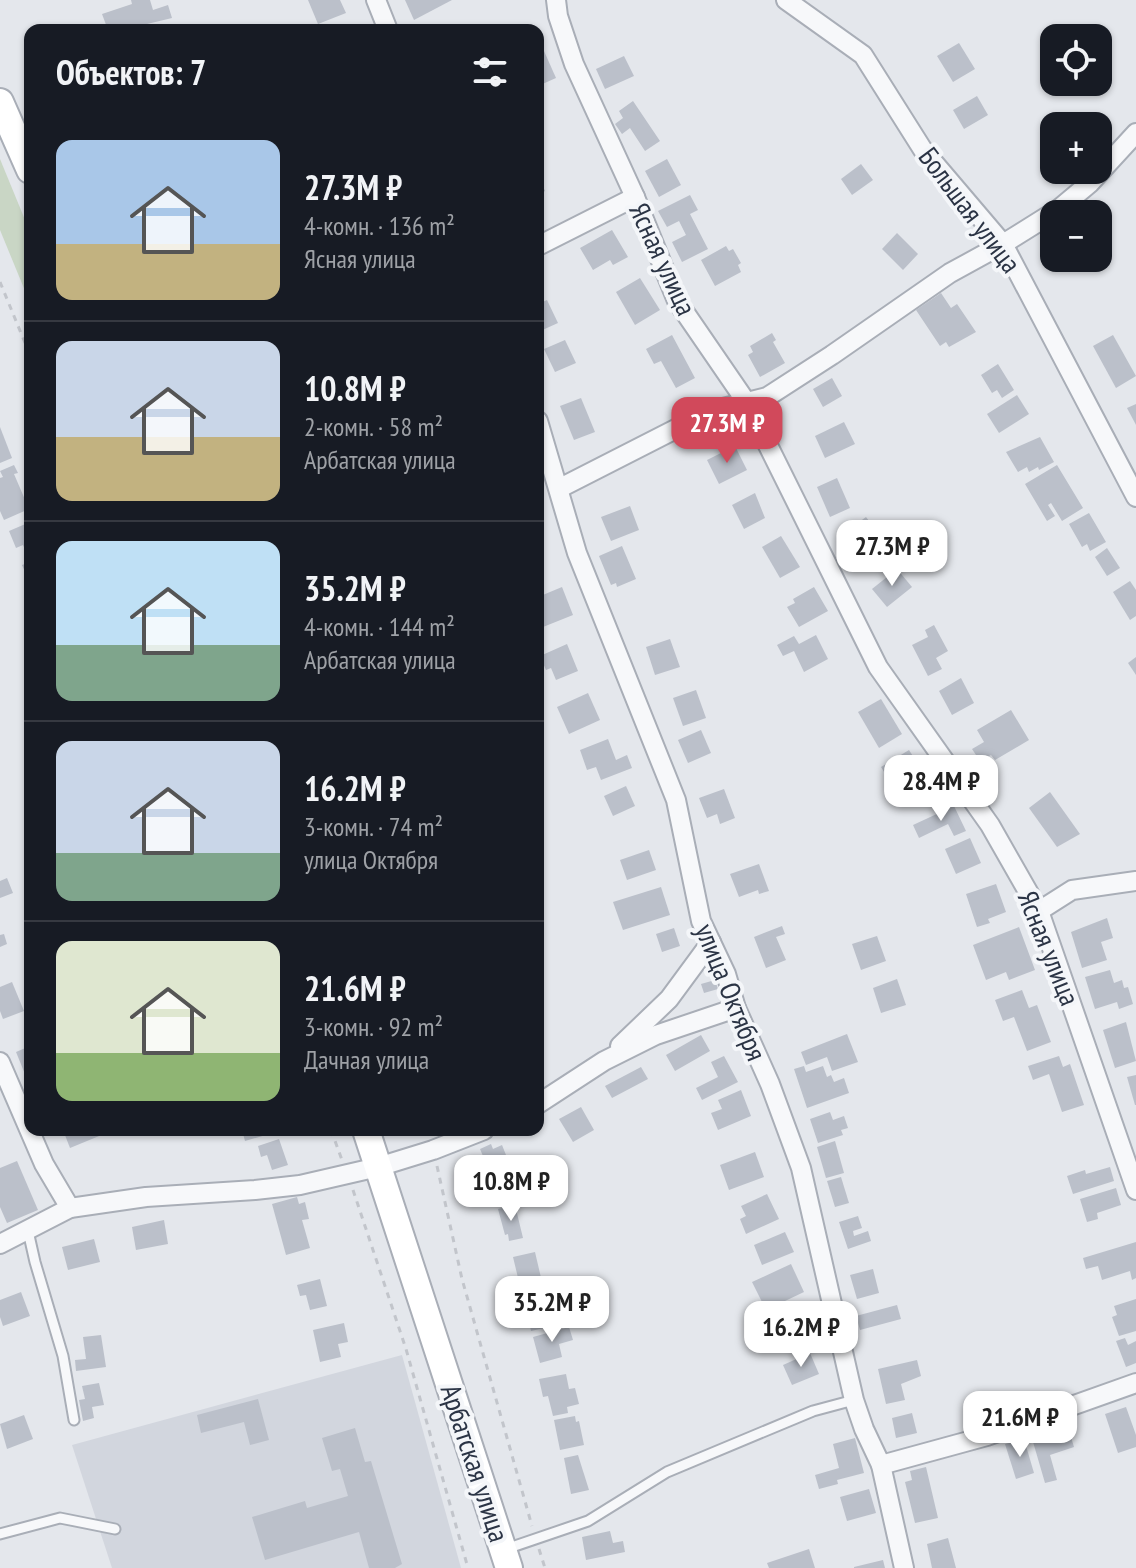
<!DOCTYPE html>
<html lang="ru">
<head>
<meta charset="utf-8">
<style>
  body { margin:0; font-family:"PT Sans Narrow",sans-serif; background:#20242c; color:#f1f3f6; height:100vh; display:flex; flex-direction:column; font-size:30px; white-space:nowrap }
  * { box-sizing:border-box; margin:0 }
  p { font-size:26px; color:#9ea1a6 }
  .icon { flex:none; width:44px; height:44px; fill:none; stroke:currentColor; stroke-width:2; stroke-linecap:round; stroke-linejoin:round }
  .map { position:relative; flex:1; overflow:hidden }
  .side { position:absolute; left:24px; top:24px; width:520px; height:1112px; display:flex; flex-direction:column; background:#171b24; border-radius:16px; box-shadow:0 2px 6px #0004 }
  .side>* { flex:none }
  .controls { position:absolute; left:1040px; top:24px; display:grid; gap:16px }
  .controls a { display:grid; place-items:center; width:72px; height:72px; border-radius:16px; background:#171b24; box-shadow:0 2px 6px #0004; font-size:40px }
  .price { position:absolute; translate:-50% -68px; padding:0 18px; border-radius:16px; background:#fff; color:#222; font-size:26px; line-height:52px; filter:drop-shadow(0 2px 4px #0008) }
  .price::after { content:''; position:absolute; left:50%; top:48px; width:24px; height:18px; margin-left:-12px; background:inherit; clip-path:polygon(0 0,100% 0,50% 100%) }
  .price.active { background:#d1495b; color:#fff }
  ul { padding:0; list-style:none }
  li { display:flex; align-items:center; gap:24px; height:200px; padding:0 32px }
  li+li { border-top:2px solid #363941 }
  li span { display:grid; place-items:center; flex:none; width:224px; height:160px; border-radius:16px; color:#555 }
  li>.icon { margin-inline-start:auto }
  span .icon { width:96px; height:96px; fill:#fffc; stroke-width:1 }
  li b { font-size:34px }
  h2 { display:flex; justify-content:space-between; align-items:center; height:96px; padding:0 32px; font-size:34px }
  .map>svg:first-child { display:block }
  .built { fill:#d2d6de }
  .green { fill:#c9d6c5 }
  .building { fill:#bbc0ca }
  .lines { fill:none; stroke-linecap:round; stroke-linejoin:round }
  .service-casing { stroke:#a9aeb7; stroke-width:13 }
  .minor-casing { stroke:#a9aeb7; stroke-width:22 }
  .secondary-casing { stroke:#a9aeb7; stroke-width:30 }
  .path { stroke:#c2c5cb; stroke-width:3; stroke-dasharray:6 6; stroke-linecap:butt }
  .service { stroke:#f7f8fa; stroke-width:9 }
  .minor { stroke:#f7f8fa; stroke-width:18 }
  .secondary { stroke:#fff; stroke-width:26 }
  .labels { text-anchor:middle; stroke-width:8; stroke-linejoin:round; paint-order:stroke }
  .street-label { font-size:28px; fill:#2b3445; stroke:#f4f6f9 }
</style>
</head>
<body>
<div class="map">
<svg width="1136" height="1568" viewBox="0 0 1136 1568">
  <rect width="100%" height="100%" fill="#e4e7ec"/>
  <polygon class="built" points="402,1355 461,1568 112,1568 72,1445"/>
  <polygon class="green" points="0,159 30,232 30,303 0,230"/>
  <g class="building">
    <polygon points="131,0 150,0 153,10 168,5 172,18 122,30 108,30 102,14 132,4"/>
    <polygon points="308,0 340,0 346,13 318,24"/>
    <polygon points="405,0 452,0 414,20"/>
    <polygon points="959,43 975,69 953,82 937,56"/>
    <polygon points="544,51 556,78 538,86 538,54"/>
    <polygon points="624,56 634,76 605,89 596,69"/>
    <polygon points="977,96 988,115 964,129 953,110"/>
    <polygon points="633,101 660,141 645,151 630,128 622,134 615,124 623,118 619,111"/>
    <polygon points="667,159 681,185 659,197 645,171"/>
    <polygon points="861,164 873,180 852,195 841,179"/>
    <polygon points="538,176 545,191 538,195"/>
    <polygon points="690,195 698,210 690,214 708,249 682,262 672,242 686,235 679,221 667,227 658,211"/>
    <polygon points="612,230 628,257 613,265 610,260 593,270 580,248"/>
    <polygon points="897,233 918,254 903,270 882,249"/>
    <polygon points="726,246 729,251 733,249 741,263 738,265 741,272 715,286 701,260"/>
    <polygon points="640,278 660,310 635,325 616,292"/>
    <polygon points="941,293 951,308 957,304 976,332 949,347 946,342 940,346 916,310"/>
    <polygon points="547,300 558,323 538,332 538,304"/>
    <polygon points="772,333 776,340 773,342 785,363 760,377 748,355 753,352 750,346"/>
    <polygon points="672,335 695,378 676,388 661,361 654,364 646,349"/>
    <polygon points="1113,335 1136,376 1116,388 1093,346"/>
    <polygon points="565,340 576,363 555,372 544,349"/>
    <polygon points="998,364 1014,390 1002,398 997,390 992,393 981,375"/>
    <polygon points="832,378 842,396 823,407 813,389"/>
    <polygon points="1017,395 1029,414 999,433 987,414"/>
    <polygon points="581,398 595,432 574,440 560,406"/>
    <polygon points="1136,404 1136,425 1127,408"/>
    <polygon points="844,422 855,444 825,458 815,436"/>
    <polygon points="0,427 12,458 0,463"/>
    <polygon points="1040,437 1054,462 1039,470 1038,467 1029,472 1027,467 1018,472 1006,452"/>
    <polygon points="735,446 747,470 719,484 707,460"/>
    <polygon points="14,465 18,473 14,474 29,509 4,520 0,511 0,478 3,477 0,471"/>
    <polygon points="1057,465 1083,508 1062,521 1051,503 1048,505 1055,516 1047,521 1025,484"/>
    <polygon points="837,478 850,508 830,517 817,487"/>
    <polygon points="755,493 765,518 744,529 732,505"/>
    <polygon points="630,506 639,530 611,541 601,517"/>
    <polygon points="1089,513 1106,542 1090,551 1087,544 1082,547 1069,524"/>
    <polygon points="866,517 885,542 869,553 862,544 852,551 840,536"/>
    <polygon points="30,522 30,561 23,545 16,548 9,531"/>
    <polygon points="781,536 800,567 780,578 762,547"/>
    <polygon points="622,546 636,579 617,587 616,583 611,585 599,556"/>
    <polygon points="1107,548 1120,568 1107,576 1095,557"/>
    <polygon points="30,562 30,575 27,576 22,565"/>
    <polygon points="897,569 912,587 887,607 872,589"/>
    <polygon points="1130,581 1136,590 1136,616 1130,620 1113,592"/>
    <polygon points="562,587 573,615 538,629 538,597"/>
    <polygon points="814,587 828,611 799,627 787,607 795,603 793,599"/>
    <polygon points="934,625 948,651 936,658 942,669 928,676 912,645 928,637 925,630"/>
    <polygon points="816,635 828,659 804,672 794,651 783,656 777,645 794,636 799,644"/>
    <polygon points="670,639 680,667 655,675 646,647"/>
    <polygon points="567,644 578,671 556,680 551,668 546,670 540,656"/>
    <polygon points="1136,657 1136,675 1128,663"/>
    <polygon points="961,678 974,703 952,715 939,691"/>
    <polygon points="696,690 706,718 683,726 673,698"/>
    <polygon points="588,693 600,720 569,734 557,707"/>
    <polygon points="881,699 902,734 879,748 858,712"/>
    <polygon points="1011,710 1029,740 995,760 991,755 980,761 972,749 984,742 977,730"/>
    <polygon points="701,730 711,753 688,763 678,740"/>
    <polygon points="608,739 616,760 627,755 632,768 601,780 596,767 587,770 580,750"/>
    <polygon points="909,750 925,775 897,793 881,767"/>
    <polygon points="626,786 635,806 613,816 604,796"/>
    <polygon points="724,789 735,818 720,824 717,814 707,818 699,798"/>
    <polygon points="1050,792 1080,834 1057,847 1029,808"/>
    <polygon points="954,806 966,831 954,836 948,824 919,838 913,825"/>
    <polygon points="970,838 981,863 956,874 945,849"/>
    <polygon points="649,850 656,870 627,880 620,860"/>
    <polygon points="759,864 769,891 759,894 758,890 739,897 730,874"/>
    <polygon points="7,878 13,893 0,898 0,881"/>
    <polygon points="996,884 1006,912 988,919 990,923 977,927 966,894"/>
    <polygon points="661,887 670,915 623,930 613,902"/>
    <polygon points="1107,918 1113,938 1101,942 1107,960 1082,968 1071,932"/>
    <polygon points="782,926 785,934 776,937 786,960 766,968 754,937"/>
    <polygon points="1019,927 1035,970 1009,980 1006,972 986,980 973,945"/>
    <polygon points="674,928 680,946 662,952 656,934"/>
    <polygon points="4,934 7,944 0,947 0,935"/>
    <polygon points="877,936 886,961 861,970 852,944"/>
    <polygon points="1110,970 1114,983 1122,980 1124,988 1128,987 1133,1004 1119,1009 1117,1002 1095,1009 1085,977"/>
    <polygon points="897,979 906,1005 881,1013 873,988"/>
    <polygon points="715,980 718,989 704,993 701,984"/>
    <polygon points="12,982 24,1011 3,1019 0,1011 0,987"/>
    <polygon points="1022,990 1029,1008 1037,1005 1051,1042 1027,1051 1014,1017 1003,1021 995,1000"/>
    <polygon points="1126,1022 1136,1061 1115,1068 1103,1030"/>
    <polygon points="847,1034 858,1062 832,1071 827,1057 806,1065 801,1052"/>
    <polygon points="701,1035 710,1051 675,1071 666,1055"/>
    <polygon points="30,1046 30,1078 27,1079 16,1052"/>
    <polygon points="724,1056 738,1082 702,1100 696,1088 718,1077 711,1062"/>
    <polygon points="1059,1056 1063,1067 1070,1064 1084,1105 1062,1112 1049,1074 1033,1080 1028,1066"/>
    <polygon points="804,1066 806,1072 823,1066 827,1077 831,1075 834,1082 844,1078 849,1093 807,1108 794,1069"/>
    <polygon points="641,1067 648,1079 612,1098 605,1086"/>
    <polygon points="1136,1075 1136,1105 1135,1105 1127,1077"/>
    <polygon points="741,1090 751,1116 718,1130 711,1113 722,1109 718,1100"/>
    <polygon points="581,1107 594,1130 573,1142 559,1119"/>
    <polygon points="830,1112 833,1120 844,1116 848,1128 841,1130 843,1135 818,1143 810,1119"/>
    <polygon points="63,1130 102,1130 104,1134 70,1148"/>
    <polygon points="242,1130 264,1130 266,1135 245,1141"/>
    <polygon points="279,1139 288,1165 272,1170 267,1155 261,1157 258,1146"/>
    <polygon points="835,1141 844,1173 826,1178 817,1147"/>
    <polygon points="491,1144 493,1149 502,1145 508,1160 488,1168 480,1149"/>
    <polygon points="755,1152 764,1177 729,1190 720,1165"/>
    <polygon points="17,1161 38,1210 7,1223 0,1207 0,1168"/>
    <polygon points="1110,1167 1114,1181 1073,1194 1067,1176 1085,1170 1086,1174"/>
    <polygon points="504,1169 514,1199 499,1204 489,1175"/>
    <polygon points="841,1177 849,1203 835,1207 827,1181"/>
    <polygon points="1116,1188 1121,1205 1097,1213 1098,1219 1087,1222 1080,1199"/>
    <polygon points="767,1194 779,1219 746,1234 740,1219 746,1216 741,1206"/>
    <polygon points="297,1197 299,1204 305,1202 309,1219 302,1220 310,1248 286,1255 272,1204"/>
    <polygon points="515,1205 523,1238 509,1241 508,1234 505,1235 498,1209"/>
    <polygon points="858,1216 862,1228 853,1231 854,1236 868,1231 871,1241 848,1249 839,1222"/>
    <polygon points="164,1220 168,1244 136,1250 132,1227"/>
    <polygon points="785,1232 794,1252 762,1265 754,1245"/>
    <polygon points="94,1239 100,1262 68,1270 62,1247"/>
    <polygon points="1136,1242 1136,1278 1132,1280 1130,1271 1102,1280 1098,1266 1086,1269 1083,1258"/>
    <polygon points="535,1252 542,1282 532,1284 531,1279 519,1282 513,1257"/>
    <polygon points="791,1264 804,1292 766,1310 752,1282"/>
    <polygon points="873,1269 879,1293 857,1299 850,1275"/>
    <polygon points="320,1279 327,1306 310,1310 306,1295 300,1296 297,1285"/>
    <polygon points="21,1292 30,1316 3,1326 0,1317 0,1300"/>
    <polygon points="1136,1299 1136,1331 1119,1336 1112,1317 1117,1315 1114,1306"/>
    <polygon points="548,1304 553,1326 531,1331 526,1309"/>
    <polygon points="897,1305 901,1319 860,1330 856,1316"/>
    <polygon points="344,1323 348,1342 338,1344 341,1357 320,1362 313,1330"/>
    <polygon points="569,1327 573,1340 559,1344 562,1357 540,1363 533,1337"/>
    <polygon points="101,1335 106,1367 76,1371 75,1360 86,1359 83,1337"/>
    <polygon points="1125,1338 1128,1345 1136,1341 1136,1363 1126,1367 1116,1341"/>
    <polygon points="810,1353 819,1374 792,1385 783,1365"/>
    <polygon points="917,1360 921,1376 901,1384 905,1400 886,1404 878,1369"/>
    <polygon points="566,1374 569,1389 575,1388 579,1404 567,1407 568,1413 553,1416 548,1396 543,1397 539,1379"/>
    <polygon points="99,1383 104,1405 92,1407 94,1418 83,1421 79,1400 85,1399 82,1386"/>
    <polygon points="258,1399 269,1440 250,1445 244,1422 201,1433 197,1415"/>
    <polygon points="1126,1407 1136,1435 1136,1447 1118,1453 1105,1414"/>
    <polygon points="912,1413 917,1433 896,1438 892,1418"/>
    <polygon points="24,1415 33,1439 7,1449 0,1424"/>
    <polygon points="575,1416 576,1422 579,1421 584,1445 560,1450 554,1420"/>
    <polygon points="1067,1424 1074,1447 1050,1455 1057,1480 1045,1483 1031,1435"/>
    <polygon points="355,1428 365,1462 371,1461 402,1564 395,1568 369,1568 359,1532 265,1560 252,1517 305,1501 307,1508 348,1496 340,1469 332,1471 322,1438"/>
    <polygon points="855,1438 864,1473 837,1480 838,1484 819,1489 815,1475 839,1468 833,1444"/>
    <polygon points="1024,1439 1034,1473 1016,1479 1005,1444"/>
    <polygon points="578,1455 589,1490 571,1494 564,1458"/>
    <polygon points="926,1467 938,1518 915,1523 905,1482 912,1480 910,1471"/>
    <polygon points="869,1489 876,1513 847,1521 840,1497"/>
    <polygon points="610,1531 613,1543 623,1541 625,1552 586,1560 582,1537"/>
    <polygon points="948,1538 956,1568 932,1568 927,1544"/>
    <polygon points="809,1549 815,1568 769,1568 767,1563"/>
    <polygon points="883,1560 885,1568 854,1568 854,1567"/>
  </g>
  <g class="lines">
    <g class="service-casing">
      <g id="service">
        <polyline points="28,1231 35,1262 63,1356 74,1420"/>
        <polyline points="0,1534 60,1518 115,1529"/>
        <polyline points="506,1549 588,1521 667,1472 813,1411 854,1400"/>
      </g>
    </g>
    <g class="minor-casing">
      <g id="minor">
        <polyline points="376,0 388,30"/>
        <polyline points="556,0 558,16 574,64 635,197 677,301 747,403 878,667 990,825 1039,911 1136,1190"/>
        <polyline points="786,0 863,55 923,150 1003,244 1136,497"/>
        <polyline points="538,246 635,197"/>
        <polyline points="538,421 577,553 676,800 701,921 726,974 736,1008 770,1084 801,1168 854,1400 864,1429 881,1465 904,1568"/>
        <polyline points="560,488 711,411 767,397 832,355 950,273 1003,244 1059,209 1090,183 1136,133"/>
        <polyline points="1039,911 1072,890 1136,881"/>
        <polyline points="620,1046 669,999 711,942"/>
        <polyline points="0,1062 44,1164 70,1208"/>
        <polyline points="538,1104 604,1061 656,1035 736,1008"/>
        <polyline points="0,1244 70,1208 146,1197 255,1190 300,1185 378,1167 433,1150 484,1130"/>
        <polyline points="881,1465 987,1436 1136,1383"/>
      </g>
    </g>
    <g class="secondary-casing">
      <g id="secondary">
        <polyline points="0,102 30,170"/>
        <polyline points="366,1130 509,1568"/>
      </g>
    </g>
    <g class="path">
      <polyline points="0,282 30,355"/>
      <polyline points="331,1130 342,1160"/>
      <polyline points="437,1166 462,1279 532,1526"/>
      <polyline points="353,1190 406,1349 468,1568"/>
      <polyline points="539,1549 545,1568"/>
    </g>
    <use href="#service" class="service"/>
    <use href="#minor" class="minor"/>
    <use href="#secondary" class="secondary"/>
  </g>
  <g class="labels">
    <g class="street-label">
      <text transform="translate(970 210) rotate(53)" y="10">Большая улица</text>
      <text transform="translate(663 259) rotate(65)" y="10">Ясная улица</text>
      <text transform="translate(1049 948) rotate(68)" y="10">Ясная улица</text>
      <text transform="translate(731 992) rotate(68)" y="10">улица Октября</text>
      <text transform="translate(475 1463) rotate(72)" y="10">Арбатская улица</text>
    </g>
  </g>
</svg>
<div class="controls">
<a><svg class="icon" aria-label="locate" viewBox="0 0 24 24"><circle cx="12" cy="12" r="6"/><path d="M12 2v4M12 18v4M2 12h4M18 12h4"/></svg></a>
<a>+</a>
<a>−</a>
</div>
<b class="price active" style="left:727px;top:465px">27.3M ₽</b>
<b class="price" style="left:892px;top:588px">27.3M ₽</b>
<b class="price" style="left:941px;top:823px">28.4M ₽</b>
<b class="price" style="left:511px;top:1223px">10.8M ₽</b>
<b class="price" style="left:552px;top:1344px">35.2M ₽</b>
<b class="price" style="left:801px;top:1369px">16.2M ₽</b>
<b class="price" style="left:1020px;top:1459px">21.6M ₽</b>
<section class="side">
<h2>Объектов: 7<svg class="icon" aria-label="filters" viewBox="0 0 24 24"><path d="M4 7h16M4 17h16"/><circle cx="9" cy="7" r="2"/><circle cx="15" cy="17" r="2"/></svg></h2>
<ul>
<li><span style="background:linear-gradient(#a9c7e8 65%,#c2b280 0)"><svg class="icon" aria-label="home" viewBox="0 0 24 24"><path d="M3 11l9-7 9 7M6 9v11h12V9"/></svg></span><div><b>27.3M ₽</b><p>4-комн. · 136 m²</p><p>Ясная улица</p></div></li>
<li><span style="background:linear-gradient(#c9d6e8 60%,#c2b280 0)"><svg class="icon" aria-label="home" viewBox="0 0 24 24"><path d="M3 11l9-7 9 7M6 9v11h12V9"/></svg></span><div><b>10.8M ₽</b><p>2-комн. · 58 m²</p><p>Арбатская улица</p></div></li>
<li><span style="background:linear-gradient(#bfe0f5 65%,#7fa58c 0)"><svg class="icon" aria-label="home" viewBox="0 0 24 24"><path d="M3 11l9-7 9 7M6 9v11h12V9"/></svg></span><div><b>35.2M ₽</b><p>4-комн. · 144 m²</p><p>Арбатская улица</p></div></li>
<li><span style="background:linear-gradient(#c9d6e8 70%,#7fa58c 0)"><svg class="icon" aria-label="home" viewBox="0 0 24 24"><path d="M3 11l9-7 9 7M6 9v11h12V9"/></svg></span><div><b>16.2M ₽</b><p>3-комн. · 74 m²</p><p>улица Октября</p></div></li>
<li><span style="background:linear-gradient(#dfe7d0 70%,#8fb573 0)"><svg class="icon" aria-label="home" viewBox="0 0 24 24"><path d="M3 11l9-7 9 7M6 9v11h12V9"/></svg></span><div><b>21.6M ₽</b><p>3-комн. · 92 m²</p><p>Дачная улица</p></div></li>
</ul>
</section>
</div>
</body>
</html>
